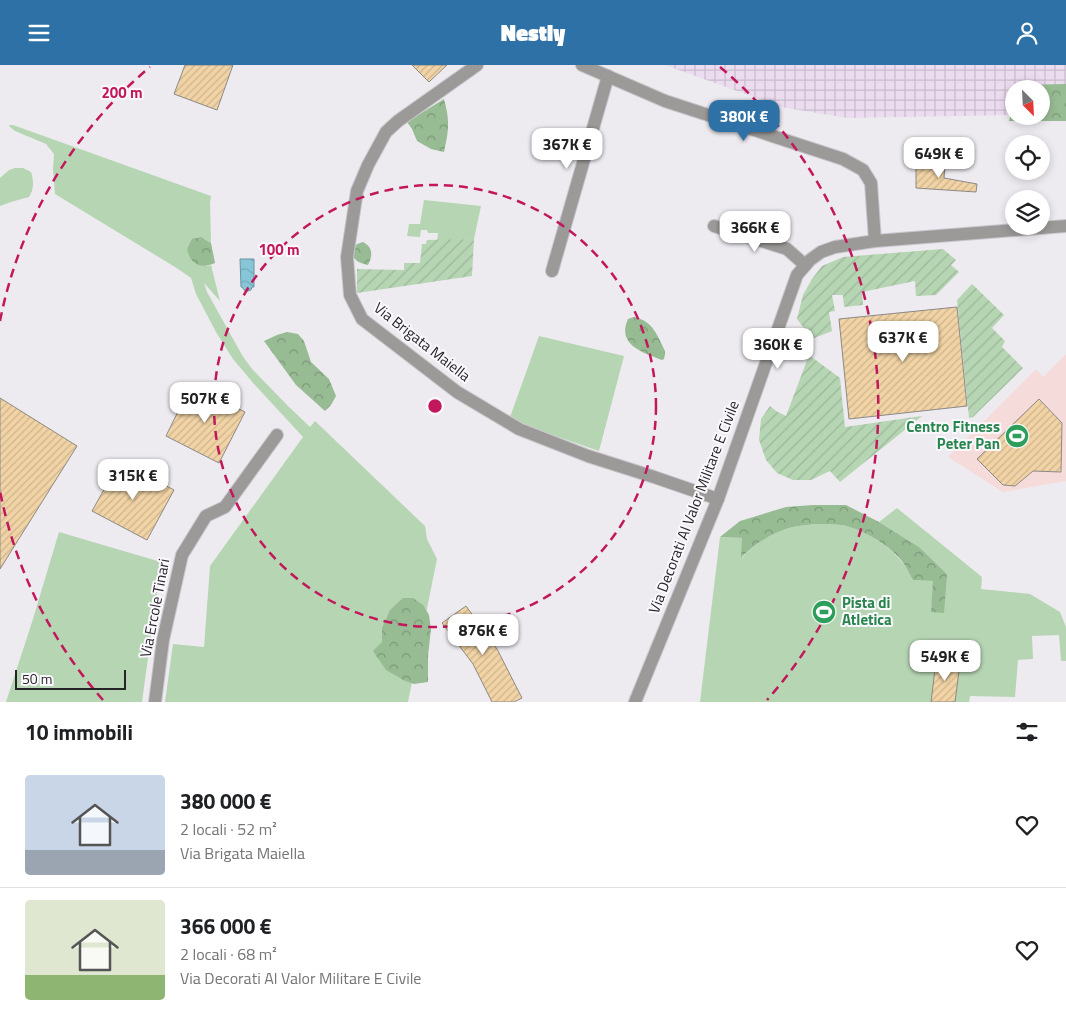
<!DOCTYPE html>
<html lang="it">
<head>
<meta charset="utf-8">
<style>
  body { margin:0; font-family:"Titillium Web",sans-serif; background:#f6f6f6; color:#202124; height:100vh; display:flex; flex-direction:column; font-size:19px; white-space:nowrap }
  * { box-sizing:border-box; margin:0 }
  p { font-size:16px; color:#757577 }
  .icon { flex:none; width:28px; height:28px; fill:none; stroke:currentColor; stroke-width:2; stroke-linecap:round; stroke-linejoin:round }
  .map { position:relative; height:637px; overflow:hidden }
  .panel { display:flex; flex-direction:column; background:#fff; flex:1 }
  .panel>* { flex:none }
  .needle { width:32px; rotate:156deg }
  .tools { position:absolute; left:1005px; top:15px; display:grid; gap:10px }
  .tools a { display:grid; place-items:center; width:45px; height:45px; border-radius:50%; background:#fff; box-shadow:0 2px 8px #0003; font-size:25px }
  .scale { position:absolute; left:15px; bottom:12px; width:111px; box-sizing:border-box; padding-left:5px; border:2px solid #252426; border-top:0; font-size:14px; line-height:18px; white-space:nowrap; color:#252426; -webkit-text-stroke:4px #fbf8fd; paint-order:stroke }
  .price { position:absolute; translate:-50% -42px; padding:0 11px; border-radius:10px; background:#fff; color:#222; font-size:16px; line-height:32px; filter:drop-shadow(0 1px 2px #0008) }
  .price::after { content:''; position:absolute; left:50%; top:30px; width:15px; height:11px; margin-left:-8px; background:inherit; clip-path:polygon(0 0,100% 0,50% 100%) }
  .price.current { background:#2d71a6; color:#fff }
  ul { padding:0; list-style:none }
  li { display:flex; align-items:center; gap:15px; height:125px; padding:0 25px }
  li+li { border-top:1px solid #e0e0e0 }
  li span { display:grid; place-items:center; flex:none; width:140px; height:100px; border-radius:5px; color:#555 }
  li>.icon { margin-inline-start:auto }
  span .icon { width:60px; height:60px; fill:#fffc; stroke-width:1 }
  li b { font-size:21px }
  h2 { display:flex; justify-content:space-between; align-items:center; height:60px; padding:0 25px; font-size:21px }
  header { display:flex; justify-content:space-between; align-items:center; height:65px; padding:0 25px; background:#2d71a6; color:#fff; font-size:22px; font-weight:800 }
  .map>svg:first-child { display:block }
  .industrial { fill:url(#industrial-grid) }
  .education { fill:#f6dbdb }
  .grass { fill:#b6d5b3 }
  .forest { fill:url(#forest-crowns) }
  .garden { fill:url(#garden-furrows) }
  .water { fill:url(#water-waves); stroke:#6a95a3 }
  .building { fill:url(#building-hatch); stroke:#8c8985 }
  .lines { fill:none; stroke-linecap:round; stroke-linejoin:round }
  .street-casing { stroke:#c9c7cc; stroke-width:14 }
  .street { stroke:#9c9a99; stroke-width:12 }
  .ring { fill:none; stroke:#c2185b; stroke-width:2.5; stroke-dasharray:9 6 }
  .labels { text-anchor:middle; stroke-width:4; stroke-linejoin:round; paint-order:stroke }
  .street-label { font-size:15px; fill:#252426; stroke:#fbf8fd }
  .leisure-label { font-size:15px; font-weight:bold; fill:#27864d; stroke:#fbf8fd; text-anchor:end }
  .centre { fill:#c2185b; stroke:#fbf8fd; stroke-width:2.5 }
  .ring-label { font-size:15px; text-anchor:middle; font-weight:bold; fill:#c2185b; stroke:#fbf8fd; stroke-width:4; stroke-linejoin:round; paint-order:stroke }
</style>
</head>
<body>
<header><svg class="icon" aria-label="menu" viewBox="0 0 24 24"><path d="M4 6h16M4 12h16M4 18h16"/></svg>Nestly<svg class="icon" aria-label="person" viewBox="0 0 24 24"><circle cx="12" cy="8" r="4"/><path d="M4 21q1-7 8-7t8 7"/></svg></header>
<div class="map">
<svg width="1066" height="637" viewBox="0 0 1066 637">
  <defs>
    <pattern id="industrial-grid" width="8" height="8" patternUnits="userSpaceOnUse" patternTransform="scale(1.25)"><rect width="8" height="8" fill="#ebdcef"/><path d="M0 4h8M4 0v8" fill="none" stroke="#c9bdcd"/></pattern>
    <pattern id="forest-crowns" width="20" height="18" patternUnits="userSpaceOnUse" patternTransform="scale(1.25)"><rect width="20" height="18" fill="#97bb93"/><path d="M2 6a3 3 0 1 1 6 0M12 15a3 3 0 1 1 6 0" fill="none" stroke="#7b9878"/></pattern>
    <pattern id="garden-furrows" width="10" height="10" patternUnits="userSpaceOnUse" patternTransform="scale(1.25)"><rect width="10" height="10" fill="#b6d5b3"/><path d="M-1 1l2-2M0 10L10 0M9 11l2-2" fill="none" stroke="#9cb79a"/></pattern>
    <pattern id="water-waves" width="16" height="10" patternUnits="userSpaceOnUse" patternTransform="scale(1.25)"><rect width="16" height="10" fill="#87c6d8"/><path d="M0 5q4-4 8 0t8 0" fill="none" stroke="#74aab9"/></pattern>
    <pattern id="building-hatch" width="6" height="6" patternUnits="userSpaceOnUse" patternTransform="scale(1.25)"><rect width="6" height="6" fill="#f1d3a5"/><path d="M-1 1l2-2M0 6l6-6M5 7l2-2" fill="none" stroke="#ceb58e"/></pattern>
  </defs>
  <rect width="100%" height="100%" fill="#edebf0"/>
  <polygon class="industrial" points="665,0 1066,0 1066,49 1041,24 1014,24 1014,50 847,53 781,42"/>
  <polygon class="education" points="1066,289 1066,416 1003,427 948,392 1036,304 1043,312"/>
  <g class="grass">
    <polygon points="9,60 13,60 211,131 210,138 211,178 205,174 207,201 211,200 220,236 204,218 207,227 242,290 252,304 288,341 310,362 315,356 425,461 427,474 437,494 408,637 165,637 173,579 204,582 210,501 303,372 254,319 233,294 216,267 196,229 191,213 175,202 55,129 53,104 54,89 46,79 15,66 9,61"/>
    <path d="M15,103H23L31,107C34,117 34,124 29,132L11,137L0,141V113L9,105Z"/>
    <polygon points="424,135 481,141 474,174 437,176 438,168 428,168 427,165 421,165 420,172 407,171 409,159 420,159"/>
    <polygon points="539,271 624,291 599,386 509,355"/>
    <path d="M897,443L982,512L981,524L1030,529L1060,547L1066,562V596H1061L1059,570L1032,571L1033,594L1018,595L1015,632L970,631L969,637H700L720,472L742,473V493C752,481 771,468 786,464C804,459 833,457 851,462C869,468 889,481 901,496C906,501 909,509 913,515L934,516L931,546L947,509L919,482L879,457Z"/>
    <polygon points="59,467 161,497 142,637 6,637 33,554"/>
  </g>
  <g class="forest">
    <polygon points="1066,19 1066,56 1009,56 1014,38 1014,51 1041,51 1041,24 1018,24 1019,20"/>
    <path d="M444,34C450,56 449,65 444,87L431,84L417,76L412,64L407,57Z"/>
    <path d="M201,172L211,178L215,198C200,204 191,200 187,184L192,174Z"/>
    <path d="M363,177C373,182 373,191 368,200C364,199 359,198 356,195C348,188 353,179 363,177Z"/>
    <path d="M634,252C653,256 657,270 665,286V289L664,294L662,295C644,288 616,280 628,254Z"/>
    <polygon points="287,267 298,269 304,276 311,297 329,314 336,331 331,340 325,346 296,320 264,276 277,270"/>
    <path d="M813,440H846L879,457L919,482L947,509L944,548L931,547L933,516L913,515C909,509 906,501 901,495C889,481 869,468 850,462C833,457 803,459 786,464C770,469 752,481 741,493L742,473L720,472L740,456L786,442Z"/>
    <polygon points="403,533 413,533 423,540 429,550 431,564 428,591 428,617 414,619 405,616 386,605 373,586 382,577 382,563 390,545"/>
  </g>
  <g class="garden">
    <polygon points="474,174 472,211 357,228 357,204 404,205 404,198 420,198 422,179 426,179 427,175"/>
    <polygon points="943,184 956,195 951,200 959,207 936,230 916,231 915,216 862,227 863,240 844,242 843,230 832,230 835,246 829,247 832,266 812,274 797,254 803,230 812,214 822,201 843,192"/>
    <polygon points="972,219 1004,250 992,263 1005,276 1002,282 1023,303 973,352 969,353 957,235"/>
    <polygon points="809,290 840,313 845,362 922,351 840,417 830,406 811,415 793,415 777,408 766,395 759,375 761,354 770,341 776,346 786,351"/>
  </g>
  <polygon class="water" points="240,194 254,194 254,222 252,222 251,225 248,226 245,226 242,222 241,222"/>
  <g class="building">
    <polygon points="185,0 233,0 217,45 174,29"/>
    <polygon points="412,0 447,0 429,17"/>
    <polygon points="916,98 945,99 944,113 977,119 976,127 916,123"/>
    <polygon points="957,242 967,341 849,354 839,254"/>
    <polygon points="191,320 245,347 219,398 166,371"/>
    <polygon points="0,333 77,381 0,504"/>
    <polygon points="1039,334 1062,358 1061,407 1033,406 1015,421 1003,420 977,394"/>
    <polygon points="120,396 174,425 147,475 92,446"/>
    <polygon points="466,541 497,584 522,633 514,637 492,637 473,599 442,558"/>
    <polygon points="936,596 960,598 955,637 931,637"/>
  </g>
  <g class="lines">
    <g class="street-casing">
      <g id="street">
        <polyline points="477,0 398,56 386,67 368,100 357,126 347,192 350,230 362,254 457,327 519,364 588,391 654,412 718,434"/>
        <polyline points="582,0 665,36 843,94 863,105 871,118 875,176"/>
        <polyline points="714,161 787,184 805,200"/>
        <polyline points="552,206 608,11"/>
        <polyline points="155,637 163,575 182,490 206,451 225,442 277,370"/>
        <polyline points="635,637 718,434 797,210 810,195 821,187 835,182 875,176 1066,161"/>
      </g>
    </g>
    <use href="#street" class="street"/>
  </g>
  <g class="ring">
    <circle cx="435" cy="341" r="221"/>
    <path d="M103 635A443 443 0 0 1 0 426M0 256A443 443 0 0 1 150 2M720 2A443 443 0 0 1 767 635"/>
  </g>
  <defs>
    <g id="stadium-disc" transform="scale(1.25)"><circle r="9.5" fill="#2e9e5b" stroke="#fbf8fd"/><path d="M0-5a6.5 5 0 1 0 0 10a6.5 5 0 1 0 0-10ZM-3.5-1.8h7v3.6h-7Z" fill="#fff"/></g>
  </defs>
  <g fill-rule="evenodd">
    <use href="#stadium-disc" x="1017" y="371"/>
    <use href="#stadium-disc" x="824" y="547"/>
  </g>
  <g class="labels">
    <g class="street-label">
      <text transform="translate(422 277) rotate(38)" y="5">Via Brigata Maiella</text>
      <text transform="translate(694 442) rotate(-69)" y="5">Via Decorati Al Valor Militare E Civile</text>
      <text transform="translate(155 543) rotate(-79)" y="5">Via Ercole Tinari</text>
    </g>
    <g class="leisure-label">
      <text x="1000" y="367">Centro Fitness<tspan x="1000" dy="17">Peter Pan</tspan></text>
      <text x="842" y="543" text-anchor="start">Pista di<tspan x="842" dy="17">Atletica</tspan></text>
    </g>
  </g>
  <circle cx="435" cy="341" r="8" class="centre"/>
  <g class="ring-label">
    <text x="122" y="33">200 m</text>
    <text x="279" y="190">100 m</text>
  </g>
</svg>
<div class="tools">
<a><svg class="needle" viewBox="-14 -14 28 28"><path d="M0-13l5 13h-10z" fill="#e53935"/><path d="M0 13l5-13h-10z" fill="#757577"/></svg></a>
<a><svg class="icon" aria-label="locate" viewBox="0 0 24 24"><circle cx="12" cy="12" r="6"/><path d="M12 2v4M12 18v4M2 12h4M18 12h4"/></svg></a>
<a><svg class="icon" aria-label="layers" viewBox="0 0 24 24"><path d="M12 4l9 5-9 5-9-5zM3 14l9 5 9-5"/></svg></a>
</div>
<div class="scale">50 m</div>
<b class="price current" style="left:744px;top:77px">380K €</b>
<b class="price" style="left:567px;top:105px">367K €</b>
<b class="price" style="left:939px;top:114px">649K €</b>
<b class="price" style="left:755px;top:188px">366K €</b>
<b class="price" style="left:903px;top:298px">637K €</b>
<b class="price" style="left:778px;top:305px">360K €</b>
<b class="price" style="left:205px;top:359px">507K €</b>
<b class="price" style="left:133px;top:436px">315K €</b>
<b class="price" style="left:483px;top:591px">876K €</b>
<b class="price" style="left:945px;top:617px">549K €</b>
</div>
<section class="panel">
<h2>10 immobili<svg class="icon" aria-label="filters" viewBox="0 0 24 24"><path d="M4 7h16M4 17h16"/><circle cx="9" cy="7" r="2"/><circle cx="15" cy="17" r="2"/></svg></h2>
<ul>
<li><span style="background:linear-gradient(#c9d6e8 75%,#9aa5b1 0)"><svg class="icon" aria-label="home" viewBox="0 0 24 24"><path d="M3 11l9-7 9 7M6 9v11h12V9"/></svg></span><div><b>380 000 €</b><p>2 locali · 52 m²</p><p>Via Brigata Maiella</p></div><svg class="icon" aria-label="heart" viewBox="0 0 24 24"><path d="M12 20l-8-8c-3-5 5-10 8-4 3-6 11-1 8 4z"/></svg></li>
<li><span style="background:linear-gradient(#dfe7d0 75%,#8fb573 0)"><svg class="icon" aria-label="home" viewBox="0 0 24 24"><path d="M3 11l9-7 9 7M6 9v11h12V9"/></svg></span><div><b>366 000 €</b><p>2 locali · 68 m²</p><p>Via Decorati Al Valor Militare E Civile</p></div><svg class="icon" aria-label="heart" viewBox="0 0 24 24"><path d="M12 20l-8-8c-3-5 5-10 8-4 3-6 11-1 8 4z"/></svg></li>
</ul>
</section>
</body>
</html>
